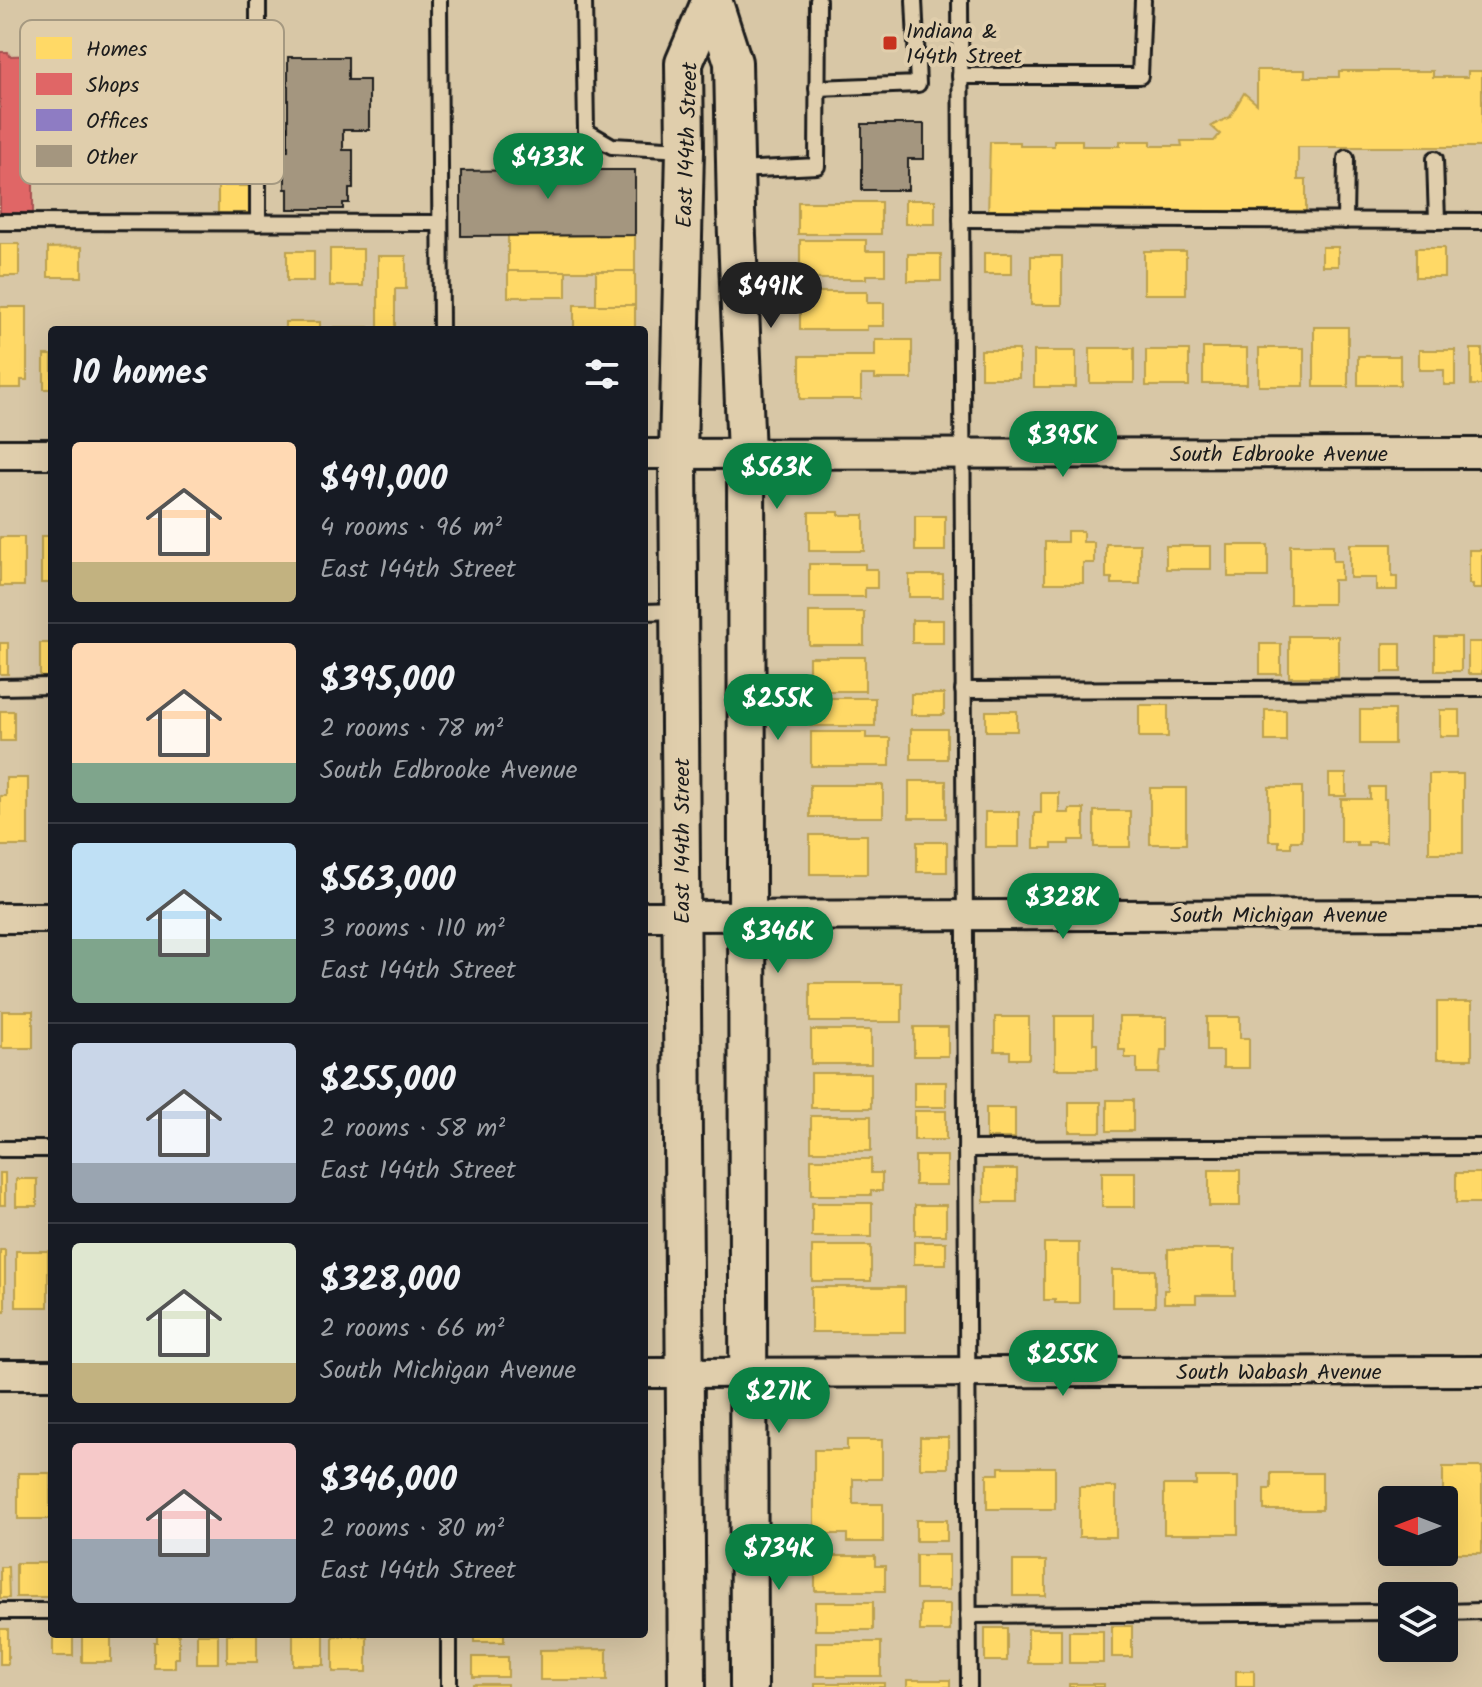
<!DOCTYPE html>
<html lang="en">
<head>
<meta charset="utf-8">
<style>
  body { margin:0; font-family:Kalam,sans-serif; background:#20242c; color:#f1f3f6; height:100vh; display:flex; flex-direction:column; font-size:30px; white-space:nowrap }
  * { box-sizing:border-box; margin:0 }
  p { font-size:26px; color:#9ea1a6 }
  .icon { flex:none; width:44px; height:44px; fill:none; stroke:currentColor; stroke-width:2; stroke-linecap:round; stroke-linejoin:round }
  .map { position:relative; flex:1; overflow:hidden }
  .sheet { position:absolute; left:48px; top:326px; width:600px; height:1312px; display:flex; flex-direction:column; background:#171b24; border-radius:8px; box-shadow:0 8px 32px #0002 }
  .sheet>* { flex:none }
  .needle { width:52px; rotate:270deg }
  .controls { position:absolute; left:1378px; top:1486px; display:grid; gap:16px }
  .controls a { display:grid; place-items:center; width:80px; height:80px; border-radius:8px; background:#171b24; box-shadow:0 8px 32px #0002; font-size:40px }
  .price { position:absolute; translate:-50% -68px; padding:0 18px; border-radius:28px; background:#0b8043; color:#fff; font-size:26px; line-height:52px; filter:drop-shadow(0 2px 4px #0008) }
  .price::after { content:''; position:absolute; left:50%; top:48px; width:24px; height:18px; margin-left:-12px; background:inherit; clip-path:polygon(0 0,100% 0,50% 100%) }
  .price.selected { background:#222; color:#fff }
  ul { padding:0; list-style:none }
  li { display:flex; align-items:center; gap:24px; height:200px; padding:0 24px }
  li+li { border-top:2px solid #363941 }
  li span { display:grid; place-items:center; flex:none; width:224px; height:160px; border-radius:8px; color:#555 }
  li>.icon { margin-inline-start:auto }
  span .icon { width:96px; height:96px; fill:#fffc; stroke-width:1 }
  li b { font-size:34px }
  h2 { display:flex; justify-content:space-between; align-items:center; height:96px; padding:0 24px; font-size:34px }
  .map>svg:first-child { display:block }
  .homes { fill:#ffd966; stroke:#bba050; stroke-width:2 }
  .shops { fill:#e06666; stroke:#a55050; stroke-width:2 }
  .building { fill:#a4967f; stroke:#1c1c1c; stroke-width:2 }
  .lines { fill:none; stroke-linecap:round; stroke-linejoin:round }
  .service-casing { stroke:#1c1c1c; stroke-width:20 }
  .minor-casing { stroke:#1c1c1c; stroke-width:34 }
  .tertiary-casing { stroke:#1c1c1c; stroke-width:42 }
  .service { stroke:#e0ceac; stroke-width:14 }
  .minor { stroke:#e0ceac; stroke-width:28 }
  .tertiary { stroke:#e0ceac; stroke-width:36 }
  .poi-dot { fill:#c8321e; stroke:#e0ceac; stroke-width:3 }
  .labels { text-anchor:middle; stroke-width:8; stroke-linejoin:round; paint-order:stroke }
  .poi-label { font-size:22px; fill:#1c1c1c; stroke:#e0ceac; text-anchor:start }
  .street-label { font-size:22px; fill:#1c1c1c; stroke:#e0ceac }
  .key { fill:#e0ceac; stroke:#a59981; stroke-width:2 }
  .key-label { font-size:22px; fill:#1c1c1c }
</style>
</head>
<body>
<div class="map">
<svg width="1482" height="1687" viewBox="0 0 1482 1687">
  <rect width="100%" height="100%" fill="#d8c7a6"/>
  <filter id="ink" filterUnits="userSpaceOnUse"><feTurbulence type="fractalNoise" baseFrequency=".0125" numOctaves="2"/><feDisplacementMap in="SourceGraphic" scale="16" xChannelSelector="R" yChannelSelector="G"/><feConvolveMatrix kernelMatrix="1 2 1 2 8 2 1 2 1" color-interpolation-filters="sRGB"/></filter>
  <g filter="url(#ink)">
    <g class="homes">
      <polygon points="1257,70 1305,70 1305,77 1339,77 1339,71 1433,71 1433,77 1468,77 1468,71 1482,71 1482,147 1298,147 1298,180 1306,180 1306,216 988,216 990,142 1020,142 1020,146 1054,146 1054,140 1082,140 1082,146 1120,146 1120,141 1151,141 1151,146 1182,146 1181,141 1214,141 1220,134 1211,126 1230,117 1244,93 1257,104"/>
      <rect x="218" y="186" width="32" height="27"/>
      <rect x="905" y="200" width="30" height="24"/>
      <rect x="798" y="202" width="83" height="32"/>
      <polygon points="635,235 635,271 508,271 508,236"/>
      <polygon points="800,240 866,240 866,251 885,251 885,275 866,275 866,279 800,279"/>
      <rect x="0" y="244" width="19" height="32"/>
      <polygon points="82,247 82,277 48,277 48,248"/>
      <rect x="1322" y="247" width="16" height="19"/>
      <rect x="1416" y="248" width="28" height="29"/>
      <rect x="330" y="249" width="33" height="37"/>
      <rect x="287" y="251" width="27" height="30"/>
      <rect x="1144" y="251" width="42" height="43"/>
      <rect x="984" y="253" width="28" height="21"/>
      <rect x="908" y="254" width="33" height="27"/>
      <polygon points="378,256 406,256 406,289 395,289 395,330 413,330 378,330"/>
      <rect x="1031" y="256" width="31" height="49"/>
      <rect x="508" y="271" width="58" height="26"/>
      <rect x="596" y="271" width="39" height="34"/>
      <polygon points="800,292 867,292 867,303 884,303 884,326 867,326 867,330 800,330"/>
      <rect x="574" y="305" width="61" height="25"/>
      <polygon points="0,307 27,307 27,380 21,380 21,388 0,388"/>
      <rect x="285" y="322" width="35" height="8"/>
      <rect x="103" y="327" width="42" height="3"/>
      <rect x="334" y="327" width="35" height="3"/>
      <rect x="1314" y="327" width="34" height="60"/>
      <polygon points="875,340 912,340 912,379 875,379 875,375 861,375 861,399 800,399 800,356 875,356"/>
      <rect x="1090" y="348" width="44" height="35"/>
      <rect x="1203" y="348" width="44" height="36"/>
      <rect x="1259" y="348" width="45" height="38"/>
      <rect x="1471" y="349" width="11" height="36"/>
      <rect x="981" y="350" width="38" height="28"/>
      <rect x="1146" y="350" width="43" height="36"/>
      <polygon points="1419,350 1455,350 1455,385 1444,385 1444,370 1419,370"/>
      <rect x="1034" y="351" width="42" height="36"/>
      <rect x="44" y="355" width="8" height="34"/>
      <rect x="1358" y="356" width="42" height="29"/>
      <polygon points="809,512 839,512 839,515 864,515 864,551 809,551"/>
      <rect x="915" y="516" width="30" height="35"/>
      <polygon points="1067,531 1083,531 1083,542 1094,542 1094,563 1083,563 1083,583 1045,583 1045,542 1067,542"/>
      <rect x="41" y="536" width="11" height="47"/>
      <rect x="0" y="537" width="24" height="49"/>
      <polygon points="1106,544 1140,544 1140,584 1112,584 1112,578 1106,578"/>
      <polygon points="1350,544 1392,544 1392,577 1397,577 1397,590 1376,590 1376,578 1350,578"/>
      <rect x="1228" y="545" width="40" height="32"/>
      <polygon points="1290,545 1333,545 1333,561 1341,561 1341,580 1333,580 1333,604 1290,604"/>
      <rect x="1166" y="546" width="45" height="23"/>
      <polygon points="1469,550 1482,550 1482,589 1473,589 1473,584 1469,584"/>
      <polygon points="809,564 865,564 865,569 877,569 877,588 865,588 865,597 809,597"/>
      <rect x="909" y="575" width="34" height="22"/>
      <rect x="809" y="612" width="55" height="33"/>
      <rect x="912" y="620" width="31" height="23"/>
      <rect x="1289" y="636" width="49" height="41"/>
      <rect x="1435" y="637" width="26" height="34"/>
      <rect x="1468" y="642" width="14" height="32"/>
      <rect x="0" y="643" width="8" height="31"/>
      <rect x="40" y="643" width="12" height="38"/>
      <rect x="1383" y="643" width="18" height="29"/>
      <rect x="1260" y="644" width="21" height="30"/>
      <rect x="809" y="657" width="56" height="34"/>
      <rect x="911" y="694" width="33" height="21"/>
      <rect x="810" y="698" width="65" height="28"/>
      <rect x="1139" y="705" width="29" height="32"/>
      <rect x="1265" y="710" width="21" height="31"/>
      <rect x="1360" y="710" width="34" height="34"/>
      <rect x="1440" y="710" width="20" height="26"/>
      <rect x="0" y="711" width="14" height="30"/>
      <rect x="986" y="711" width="31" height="20"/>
      <rect x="911" y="729" width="36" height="30"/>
      <polygon points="811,732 866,732 866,738 890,738 890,766 811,766"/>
      <rect x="1329" y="774" width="17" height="22"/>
      <rect x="1429" y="774" width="34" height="79"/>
      <polygon points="6,778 28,778 28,846 0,846 0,796 6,796"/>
      <rect x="909" y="781" width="37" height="37"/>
      <rect x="810" y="785" width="73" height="32"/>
      <polygon points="1269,787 1302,787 1302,841 1291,841 1291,847 1279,847 1279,841 1269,841"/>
      <polygon points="1370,787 1384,787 1384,799 1386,799 1386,842 1368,842 1368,846 1357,846 1357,842 1341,842 1341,799 1370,799"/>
      <rect x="1150" y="788" width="36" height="56"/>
      <polygon points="1041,793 1059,793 1059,813 1069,813 1069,809 1084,809 1084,840 1069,840 1069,844 1052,844 1052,848 1034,848 1034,813 1041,813"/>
      <rect x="1094" y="811" width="36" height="36"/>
      <rect x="985" y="812" width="34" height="35"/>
      <rect x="810" y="835" width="57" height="39"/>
      <rect x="917" y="842" width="30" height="30"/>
      <rect x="810" y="983" width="92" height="39"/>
      <rect x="1437" y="1002" width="35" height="57"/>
      <rect x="2" y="1011" width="31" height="37"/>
      <polygon points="1055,1016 1093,1016 1093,1044 1097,1044 1097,1069 1055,1069"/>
      <polygon points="995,1017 1029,1017 1029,1059 1010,1059 1010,1051 995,1051"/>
      <polygon points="1119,1017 1167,1017 1167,1050 1161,1050 1159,1073 1137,1073 1137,1058 1125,1058 1125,1050 1119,1050"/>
      <polygon points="1207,1017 1240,1017 1240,1038 1249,1038 1249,1068 1223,1068 1223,1051 1207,1051"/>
      <rect x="914" y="1027" width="34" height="29"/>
      <rect x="811" y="1030" width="60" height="34"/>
      <rect x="811" y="1073" width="60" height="35"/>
      <rect x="914" y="1082" width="32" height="25"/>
      <rect x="1107" y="1100" width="26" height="31"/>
      <rect x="1069" y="1102" width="32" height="30"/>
      <rect x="986" y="1108" width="29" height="30"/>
      <rect x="914" y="1111" width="32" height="29"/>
      <rect x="811" y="1116" width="60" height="35"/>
      <rect x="915" y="1156" width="32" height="29"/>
      <polygon points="811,1159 871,1159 871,1173 882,1173 882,1191 871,1191 871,1195 811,1195"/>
      <rect x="984" y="1169" width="33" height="33"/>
      <rect x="1209" y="1170" width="31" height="36"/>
      <rect x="1102" y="1172" width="33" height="35"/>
      <rect x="0" y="1173" width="5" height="32"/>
      <rect x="1456" y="1173" width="25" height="30"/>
      <rect x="16" y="1179" width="21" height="27"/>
      <rect x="812" y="1203" width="60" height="34"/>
      <rect x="915" y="1205" width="31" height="30"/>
      <rect x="914" y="1242" width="32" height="22"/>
      <polygon points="1044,1243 1079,1243 1079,1303 1055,1303 1055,1300 1044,1300"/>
      <rect x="812" y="1246" width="59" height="35"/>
      <polygon points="1168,1249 1235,1249 1235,1295 1196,1295 1196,1303 1164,1303 1164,1290 1168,1290"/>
      <rect x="0" y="1250" width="5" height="62"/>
      <rect x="16" y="1251" width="32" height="56"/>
      <rect x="1112" y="1270" width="43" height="37"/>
      <rect x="811" y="1287" width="94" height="45"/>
      <rect x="920" y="1437" width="28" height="31"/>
      <polygon points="847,1440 882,1440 882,1479 853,1479 853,1504 883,1504 883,1542 847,1542 847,1534 814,1534 814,1450 847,1450"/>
      <polygon points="999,1467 1055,1467 1055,1509 987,1509 987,1474 999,1474"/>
      <rect x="1443" y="1467" width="39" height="86"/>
      <rect x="18" y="1473" width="32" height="46"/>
      <polygon points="1271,1473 1322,1473 1322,1510 1264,1510 1264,1489 1271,1489"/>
      <polygon points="1196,1477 1238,1477 1238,1534 1164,1534 1164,1485 1196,1485"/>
      <rect x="1079" y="1487" width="37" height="50"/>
      <rect x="916" y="1520" width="31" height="21"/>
      <rect x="916" y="1555" width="33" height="35"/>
      <polygon points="815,1556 875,1556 875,1566 885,1566 885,1591 815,1591"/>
      <rect x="1013" y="1561" width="33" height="35"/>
      <rect x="16" y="1563" width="33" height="34"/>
      <polygon points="0,1567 8,1567 9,1598 0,1598"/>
      <rect x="815" y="1602" width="58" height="28"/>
      <rect x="920" y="1604" width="30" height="27"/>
      <rect x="1112" y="1626" width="20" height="31"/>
      <polygon points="1383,1626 1392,1626 1392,1648 1428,1648 1428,1660 1383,1660"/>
      <rect x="985" y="1628" width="22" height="33"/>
      <rect x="0" y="1629" width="8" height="35"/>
      <rect x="1028" y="1629" width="33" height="34"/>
      <rect x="1069" y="1631" width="34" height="32"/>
      <rect x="53" y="1634" width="20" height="22"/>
      <rect x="82" y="1634" width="29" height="28"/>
      <polygon points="157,1634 179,1634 179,1658 175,1658 175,1668 154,1668 154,1642 157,1642"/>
      <rect x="197" y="1634" width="21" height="29"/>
      <rect x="227" y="1634" width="30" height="28"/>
      <rect x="293" y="1634" width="31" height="31"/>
      <rect x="474" y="1634" width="30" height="8"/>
      <rect x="333" y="1636" width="34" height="36"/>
      <rect x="816" y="1642" width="65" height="34"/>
      <polygon points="607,1649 607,1680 540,1680 540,1650"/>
      <rect x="473" y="1657" width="35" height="20"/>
      <rect x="1236" y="1671" width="18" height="16"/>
      <rect x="907" y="1680" width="43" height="7"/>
      <rect x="815" y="1683" width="69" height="4"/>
      <rect x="473" y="1684" width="34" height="3"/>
      <rect x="1069" y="1684" width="35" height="3"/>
    </g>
    <polygon class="shops" points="0,52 8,52 9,56 43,55 44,123 33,123 33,216 0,216"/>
    <g class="building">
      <polygon points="288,57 348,57 348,80 369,80 369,130 343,130 343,150 353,150 353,189 349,189 349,203 343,203 343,209 288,209 288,189 285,189 285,150 288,150"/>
      <polygon points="862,124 924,124 924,159 908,159 908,190 862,190"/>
      <polygon points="534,146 560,146 560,170 635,170 635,235 461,236 461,171 534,170"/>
    </g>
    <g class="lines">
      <g class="service-casing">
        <g id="service">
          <polyline points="258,0 258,223"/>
          <polyline points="439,0 441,330"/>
          <polyline points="584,0 586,131 612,146 684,150"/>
          <polyline points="960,0 969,1687"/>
          <polyline points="960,76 1140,76 1143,0"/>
          <polyline points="817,88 918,84 914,0"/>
          <polyline points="1435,159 1437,221"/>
          <polyline points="736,170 817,166 818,0"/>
          <polyline points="961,219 1482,221"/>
          <polyline points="1345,221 1346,158"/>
          <polyline points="0,222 440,223"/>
          <polyline points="644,612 680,611"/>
          <polyline points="0,687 52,686"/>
          <polyline points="963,690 1482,688"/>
          <polyline points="0,1149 52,1149"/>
          <polyline points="966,1149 1482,1147"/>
          <polyline points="0,1611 52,1611"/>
          <polyline points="1444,1612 1482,1611"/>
          <polyline points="968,1615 1392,1612"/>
          <polyline points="449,1634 449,1687"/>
        </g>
      </g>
      <g class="minor-casing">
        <g id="minor">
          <polyline points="0,454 52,454"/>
          <polyline points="644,454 1482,453"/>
          <polyline points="644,916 1482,914"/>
          <polyline points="0,918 52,918"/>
          <polyline points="644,1373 1482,1371"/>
          <polyline points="0,1375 52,1375"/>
        </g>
      </g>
      <g class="tertiary-casing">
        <g id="tertiary">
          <polyline points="713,0 733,62 736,211 746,454 749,1687"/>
          <polyline points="687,1687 678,454 685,150 684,63 711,0"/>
        </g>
      </g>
      <use href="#service" class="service"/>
      <use href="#minor" class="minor"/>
      <use href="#tertiary" class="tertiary"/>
    </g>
  </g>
  <rect class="poi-dot" x="882" y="35" width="16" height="16" rx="4"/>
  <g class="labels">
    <g class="poi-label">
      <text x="906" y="38">Indiana &amp;<tspan x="906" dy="25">144th Street</tspan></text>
    </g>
    <g class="street-label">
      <text transform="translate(686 145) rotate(-88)" y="8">East 144th Street</text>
      <text x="1279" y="461">South Edbrooke Avenue</text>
      <text transform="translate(681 841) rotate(-90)" y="8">East 144th Street</text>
      <text x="1279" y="922">South Michigan Avenue</text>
      <text x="1279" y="1379">South Wabash Avenue</text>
    </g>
  </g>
  <rect x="20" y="20" width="264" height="164" rx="12" class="key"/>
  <rect x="36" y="37" width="36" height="22" fill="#ffd966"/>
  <rect x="36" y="73" width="36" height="22" fill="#e06666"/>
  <rect x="36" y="109" width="36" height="22" fill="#8e7cc3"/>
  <rect x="36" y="145" width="36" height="22" fill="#a4967f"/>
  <g class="key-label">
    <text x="86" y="56">Homes</text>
    <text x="86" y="92">Shops</text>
    <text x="86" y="128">Offices</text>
    <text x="86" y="164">Other</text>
  </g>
</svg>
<div class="controls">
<a><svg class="needle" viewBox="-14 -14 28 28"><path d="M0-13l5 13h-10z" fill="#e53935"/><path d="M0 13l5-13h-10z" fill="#9ea1a6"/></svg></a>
<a><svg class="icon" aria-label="layers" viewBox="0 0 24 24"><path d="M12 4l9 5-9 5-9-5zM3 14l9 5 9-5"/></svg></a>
</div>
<b class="price" style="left:548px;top:201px">$433K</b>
<b class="price selected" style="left:771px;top:330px">$491K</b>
<b class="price" style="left:1063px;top:479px">$395K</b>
<b class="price" style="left:777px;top:511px">$563K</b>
<b class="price" style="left:778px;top:742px">$255K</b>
<b class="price" style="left:1063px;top:941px">$328K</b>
<b class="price" style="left:778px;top:975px">$346K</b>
<b class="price" style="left:1063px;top:1398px">$255K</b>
<b class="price" style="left:779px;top:1435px">$271K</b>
<b class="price" style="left:779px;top:1592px">$734K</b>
<section class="sheet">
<h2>10 homes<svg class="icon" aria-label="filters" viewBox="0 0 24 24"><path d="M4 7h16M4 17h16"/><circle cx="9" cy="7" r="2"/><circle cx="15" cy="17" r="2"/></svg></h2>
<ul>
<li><span style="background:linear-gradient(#ffd9b3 75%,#c2b280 0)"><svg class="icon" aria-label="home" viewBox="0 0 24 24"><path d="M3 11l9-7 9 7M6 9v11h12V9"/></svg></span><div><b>$491,000</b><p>4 rooms · 96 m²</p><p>East 144th Street</p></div></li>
<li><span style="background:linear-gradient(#ffd9b3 75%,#7fa58c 0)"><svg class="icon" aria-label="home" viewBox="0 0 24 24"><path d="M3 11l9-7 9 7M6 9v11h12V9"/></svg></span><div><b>$395,000</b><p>2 rooms · 78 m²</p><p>South Edbrooke Avenue</p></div></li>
<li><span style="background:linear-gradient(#bfe0f5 60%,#7fa58c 0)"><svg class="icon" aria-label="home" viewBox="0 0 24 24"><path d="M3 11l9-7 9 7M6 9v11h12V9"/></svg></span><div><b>$563,000</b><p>3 rooms · 110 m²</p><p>East 144th Street</p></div></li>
<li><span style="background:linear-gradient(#c9d6e8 75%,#9aa5b1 0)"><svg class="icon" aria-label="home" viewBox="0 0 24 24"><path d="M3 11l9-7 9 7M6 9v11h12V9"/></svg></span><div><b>$255,000</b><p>2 rooms · 58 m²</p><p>East 144th Street</p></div></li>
<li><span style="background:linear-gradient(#dfe7d0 75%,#c2b280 0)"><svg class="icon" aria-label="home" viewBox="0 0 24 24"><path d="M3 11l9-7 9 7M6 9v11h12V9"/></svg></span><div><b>$328,000</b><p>2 rooms · 66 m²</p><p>South Michigan Avenue</p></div></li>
<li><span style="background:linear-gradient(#f6c9c9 60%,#9aa5b1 0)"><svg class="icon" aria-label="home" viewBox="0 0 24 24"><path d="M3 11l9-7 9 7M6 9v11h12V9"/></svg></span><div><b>$346,000</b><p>2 rooms · 80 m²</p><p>East 144th Street</p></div></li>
</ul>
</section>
</div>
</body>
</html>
